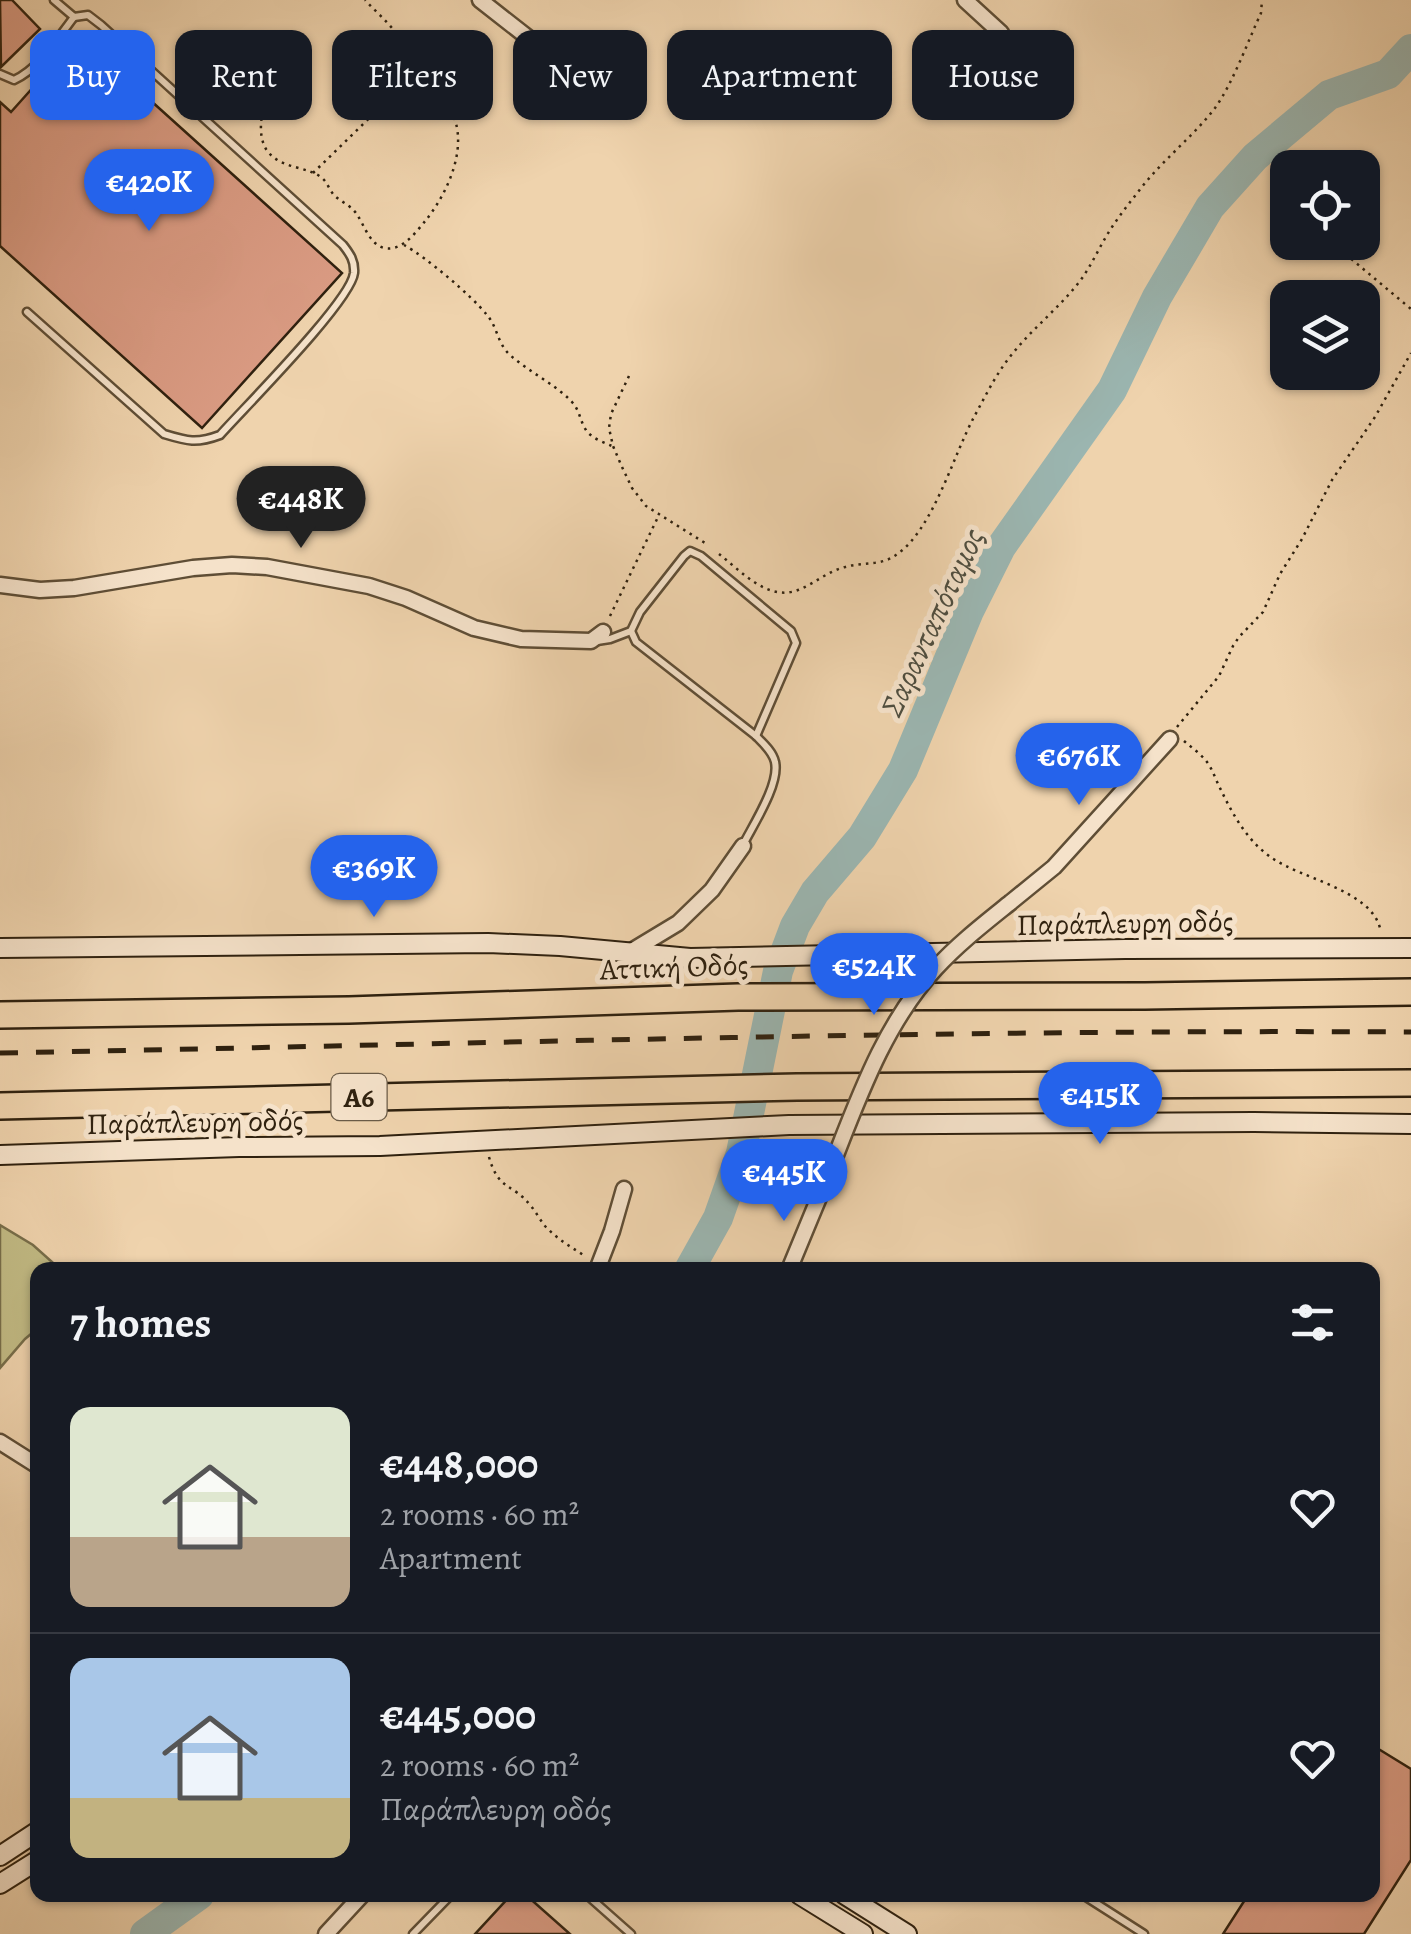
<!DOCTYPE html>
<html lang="en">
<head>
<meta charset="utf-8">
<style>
  body { margin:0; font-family:Alegreya,serif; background:#20242c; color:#f1f3f6; height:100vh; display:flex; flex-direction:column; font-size:38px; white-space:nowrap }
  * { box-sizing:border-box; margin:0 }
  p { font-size:32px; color:#9ea1a6 }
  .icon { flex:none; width:55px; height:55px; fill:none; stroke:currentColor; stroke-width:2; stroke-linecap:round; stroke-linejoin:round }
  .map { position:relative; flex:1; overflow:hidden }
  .sheet { position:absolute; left:30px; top:1262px; width:1350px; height:640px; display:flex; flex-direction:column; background:#171b24; border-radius:20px; box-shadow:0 2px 8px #0004 }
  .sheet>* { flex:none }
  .guide { position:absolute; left:30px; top:30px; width:1352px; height:90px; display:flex; gap:20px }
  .fabs { position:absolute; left:1270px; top:150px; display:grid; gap:20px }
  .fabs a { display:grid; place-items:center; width:110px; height:110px; border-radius:20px; background:#171b24; box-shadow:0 2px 8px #0004; font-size:50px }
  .price { position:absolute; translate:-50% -85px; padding:0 22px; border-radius:35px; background:#2563eb; color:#fff; font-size:32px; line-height:65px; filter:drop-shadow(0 2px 5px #0008) }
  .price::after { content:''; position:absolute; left:50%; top:60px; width:30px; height:22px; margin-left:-15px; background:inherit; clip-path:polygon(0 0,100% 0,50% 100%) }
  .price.current { background:#222; color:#fff }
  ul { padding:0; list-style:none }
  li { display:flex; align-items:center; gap:30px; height:250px; padding:0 40px }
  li+li { border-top:2px solid #363941 }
  li span { display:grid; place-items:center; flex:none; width:280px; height:200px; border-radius:20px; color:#555 }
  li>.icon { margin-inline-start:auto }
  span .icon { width:120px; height:120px; fill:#fffc; stroke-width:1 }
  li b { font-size:42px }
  h2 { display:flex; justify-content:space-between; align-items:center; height:120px; padding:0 40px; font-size:42px }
  .tag { padding:0 35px; border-radius:20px; background:#171b24; box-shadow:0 2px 8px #0004; font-size:35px; line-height:90px }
  .tag.current { background:#2563eb; color:#fff }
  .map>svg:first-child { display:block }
  .green { fill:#c1ba84; stroke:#786e4a; stroke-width:2.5 }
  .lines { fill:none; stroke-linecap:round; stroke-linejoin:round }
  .river { stroke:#9bb6b1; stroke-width:30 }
  .building { fill:#da9b83; stroke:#2f210f; stroke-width:2.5 }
  .lane-casing { stroke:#5f4e36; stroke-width:11 }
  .street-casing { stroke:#5f4e36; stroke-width:19 }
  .secondary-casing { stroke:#2f210f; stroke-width:22 }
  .highway-casing { stroke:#2f210f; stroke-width:30 }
  .path { stroke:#2f210f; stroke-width:2.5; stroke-dasharray:2.5 5; stroke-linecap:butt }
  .lane { stroke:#f5e2ca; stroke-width:6 }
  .street { stroke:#f5e2ca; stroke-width:14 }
  .secondary { stroke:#f5e2ca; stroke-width:18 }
  .highway { stroke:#efd3ad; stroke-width:25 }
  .rail { stroke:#2f210f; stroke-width:5; stroke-dasharray:18 18; stroke-linecap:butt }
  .street-bridge-casing { stroke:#5f4e36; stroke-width:19; stroke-linecap:butt }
  .street-bridge { stroke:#f5e2ca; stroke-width:14 }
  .labels { text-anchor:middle; stroke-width:10; stroke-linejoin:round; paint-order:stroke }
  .shield { fill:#f5e2ca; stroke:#6a5b47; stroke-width:2.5 }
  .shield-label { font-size:28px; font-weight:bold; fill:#2f210f }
  .street-label { font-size:30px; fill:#2f210f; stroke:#f5e2ca }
  .water-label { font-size:32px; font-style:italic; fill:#4f4e40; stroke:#f5e2ca }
</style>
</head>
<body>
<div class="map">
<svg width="1411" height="1934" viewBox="0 0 1411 1934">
  <rect width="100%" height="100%" fill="#efd3ad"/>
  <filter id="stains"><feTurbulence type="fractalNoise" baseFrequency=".002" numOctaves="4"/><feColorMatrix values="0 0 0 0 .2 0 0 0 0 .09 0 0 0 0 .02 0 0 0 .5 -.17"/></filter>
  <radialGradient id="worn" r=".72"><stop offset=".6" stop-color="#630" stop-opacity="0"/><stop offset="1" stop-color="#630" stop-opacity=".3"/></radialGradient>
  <polygon class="green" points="0,1225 33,1245 61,1270 38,1270 37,1329 25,1339 0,1368"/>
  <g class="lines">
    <g class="river">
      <polyline points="689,1270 718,1218 741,1153 778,971 795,926 815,892 862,837 903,770 969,611 1001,547 1112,390 1157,297 1210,207 1255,157 1329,95 1388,74 1411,49"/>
      <polyline points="145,1934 199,1895"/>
    </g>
  </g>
  <g class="building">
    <polygon points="0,0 12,0 40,29 1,67"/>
    <polygon points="79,36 342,273 202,428 0,246 0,102 11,112"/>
    <polygon points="1372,1745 1411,1769 1411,1860 1364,1934 1223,1934 1248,1895 1372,1895"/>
    <polygon points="511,1895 526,1895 570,1934 475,1934"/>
  </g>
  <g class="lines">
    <g class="lane-casing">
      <g id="lane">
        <path d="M0,74L14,80C40,68 57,39 74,17"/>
        <path d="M27,312L164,434C187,441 196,444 220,435C244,408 351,301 354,273C355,261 350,254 343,245L101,25L88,15L74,17L54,0"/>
        <path d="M631,631L636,642L756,736C763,743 773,752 775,762C780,784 753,825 743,845"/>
        <polyline points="597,641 610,639 631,631 640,612 684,556 690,551 701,556 791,631 796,643 756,736"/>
        <polyline points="587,1895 631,1934"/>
        <polyline points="1083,1895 1144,1934"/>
        <polyline points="413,1934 451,1895"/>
      </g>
    </g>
    <g class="street-casing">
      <g id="street">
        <polyline points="480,0 568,69"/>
        <polyline points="965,0 1001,33"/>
        <polyline points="0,585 40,590 74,588 193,568 232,565 267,567 369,586 406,598 474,628 521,639 591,641 603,632"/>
        <polyline points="1011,902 1054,867 1170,739"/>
        <polyline points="630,952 678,923 712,890 743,846"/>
        <polyline points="597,1270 612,1231 624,1189"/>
        <polyline points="789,1270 820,1195"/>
        <polyline points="0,1442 38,1466"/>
        <polyline points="326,1934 362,1895"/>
      </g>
    </g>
    <g class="secondary-casing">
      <g id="secondary">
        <polyline points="0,948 488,943 560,946 690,958 1125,949 1411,948"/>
        <polyline points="0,1155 239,1147 380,1146 789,1125 1254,1122 1411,1124"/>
        <polyline points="0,1856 38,1831"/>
        <polyline points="0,1884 38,1860"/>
        <polyline points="800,1895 863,1934"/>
        <polyline points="845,1895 907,1934"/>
      </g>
    </g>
    <g class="highway-casing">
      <g id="highway">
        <polyline points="0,1015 349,1010 738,997 1145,996 1411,992"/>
        <polyline points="0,1106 797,1087 1411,1083"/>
      </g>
    </g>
    <g class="path">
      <path d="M268,89C263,107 256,132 266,149C280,171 312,165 325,181C328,185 330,190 333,194C339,201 349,204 356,213C364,224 369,244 384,248C402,252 416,232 426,220C449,191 471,142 449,107C441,95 428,85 419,73C410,60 405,46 396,33C387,21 375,11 365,0"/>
      <polyline points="313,173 395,93 409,77 414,67"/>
      <polyline points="1326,244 1337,247 1411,309"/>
      <path d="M404,245C426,257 472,296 487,315C498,328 497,343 510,355C529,372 555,384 572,402C580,411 580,421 586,430C591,438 603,442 612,446"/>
      <polyline points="629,376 611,414 609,428 613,446 622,467 632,488 646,506 705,543"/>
      <path d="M719,554C741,571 768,602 798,590C814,584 828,571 845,567C862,562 881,566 896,555C933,530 953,456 974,417C986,395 997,372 1013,353C1034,327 1060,307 1080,281C1091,266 1098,250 1107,235C1116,220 1127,206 1138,192C1161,161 1192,138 1215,108C1233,83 1248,41 1261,13L1262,0"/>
      <polyline points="610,616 659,515"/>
      <polyline points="1177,727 1219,676 1233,646 1239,637 1263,612 1280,574 1302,539 1332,480 1375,417 1411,353"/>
      <path d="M1184,741C1192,748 1201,754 1207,762C1213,770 1216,781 1221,790C1233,815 1248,842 1272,858C1302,879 1370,890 1380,928"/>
      <path d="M489,1157C499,1192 512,1182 531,1206C536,1212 540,1220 545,1226C557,1239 571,1247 585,1256"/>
    </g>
    <use href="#lane" class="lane"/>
    <use href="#street" class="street"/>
    <use href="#secondary" class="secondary"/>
    <use href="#highway" class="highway"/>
    <path class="rail" d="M0,1053C470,1044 941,1029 1411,1032"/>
    <g class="street-bridge-casing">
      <path id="street-bridge" d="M820,1195C852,1118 878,1030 936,968C959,943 985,923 1011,902"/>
    </g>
    <use href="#street-bridge" class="street-bridge"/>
  </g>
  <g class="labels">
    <rect class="shield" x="331.5" y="1074" width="55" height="46" rx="8"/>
    <g class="shield-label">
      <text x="359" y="1107">Α6</text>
    </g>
    <g class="street-label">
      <text transform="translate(1125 923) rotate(-1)" y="10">Παράπλευρη οδός</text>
      <text transform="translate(674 967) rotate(-2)" y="10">Αττική Οδός</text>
      <text transform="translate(195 1122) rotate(-1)" y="10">Παράπλευρη οδός</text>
    </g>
    <g class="water-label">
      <text transform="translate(932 622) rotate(-65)" y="11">Σαρανταπόταμος</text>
    </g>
  </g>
  <rect width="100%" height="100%" filter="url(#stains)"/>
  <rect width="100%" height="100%" fill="url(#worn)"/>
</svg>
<div class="fabs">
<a><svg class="icon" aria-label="locate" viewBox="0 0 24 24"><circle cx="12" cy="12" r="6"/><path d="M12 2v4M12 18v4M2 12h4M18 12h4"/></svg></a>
<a><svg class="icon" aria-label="layers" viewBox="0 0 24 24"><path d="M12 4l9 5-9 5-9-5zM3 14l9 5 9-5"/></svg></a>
</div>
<b class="price" style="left:149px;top:234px">€420K</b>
<b class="price current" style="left:301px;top:551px">€448K</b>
<b class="price" style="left:1079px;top:808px">€676K</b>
<b class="price" style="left:374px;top:920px">€369K</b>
<b class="price" style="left:874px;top:1018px">€524K</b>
<b class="price" style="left:1100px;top:1147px">€415K</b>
<b class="price" style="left:784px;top:1224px">€445K</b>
<div class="guide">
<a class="tag current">Buy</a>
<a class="tag">Rent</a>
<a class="tag">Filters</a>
<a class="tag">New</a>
<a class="tag">Apartment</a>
<a class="tag">House</a>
</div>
<section class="sheet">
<h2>7 homes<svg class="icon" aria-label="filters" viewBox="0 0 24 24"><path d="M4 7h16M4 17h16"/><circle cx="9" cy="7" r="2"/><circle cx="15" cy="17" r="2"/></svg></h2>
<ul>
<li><span style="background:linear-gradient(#dfe7d0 65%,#b9a48a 0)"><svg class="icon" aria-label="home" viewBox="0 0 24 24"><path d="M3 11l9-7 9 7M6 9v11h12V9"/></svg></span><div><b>€448,000</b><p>2 rooms · 60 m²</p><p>Apartment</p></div><svg class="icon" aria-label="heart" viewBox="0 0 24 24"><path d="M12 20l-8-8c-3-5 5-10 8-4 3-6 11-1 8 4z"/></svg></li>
<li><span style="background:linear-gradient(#a9c7e8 70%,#c2b280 0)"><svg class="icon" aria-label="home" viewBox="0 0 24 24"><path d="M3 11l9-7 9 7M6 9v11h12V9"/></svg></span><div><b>€445,000</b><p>2 rooms · 60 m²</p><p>Παράπλευρη οδός</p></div><svg class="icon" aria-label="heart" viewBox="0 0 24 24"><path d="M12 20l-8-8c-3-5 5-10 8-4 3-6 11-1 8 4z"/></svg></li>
</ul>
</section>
</div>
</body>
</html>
